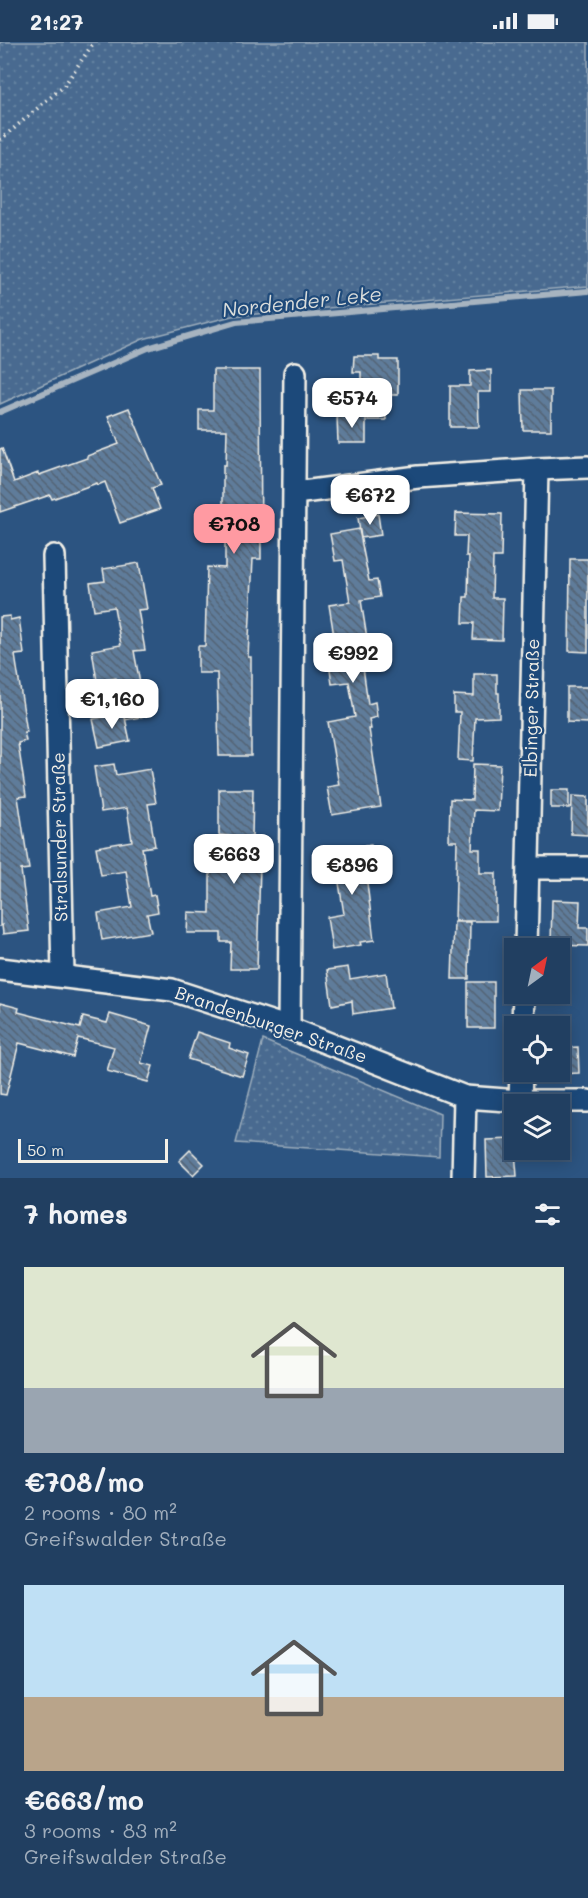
<!DOCTYPE html>
<html lang="en">
<head>
<meta charset="utf-8">
<style>
  body { margin:0; font-family:Mali,sans-serif; background:#294667; color:#f1f3f6; height:100vh; display:flex; flex-direction:column; font-size:22px; white-space:nowrap }
  * { box-sizing:border-box; margin:0 }
  p { font-size:20px; color:#a2afbd }
  .icon { flex:none; width:33px; height:33px; fill:none; stroke:currentColor; stroke-width:2; stroke-linecap:round; stroke-linejoin:round }
  .map { position:relative; height:1136px; overflow:hidden }
  .panel { display:flex; flex-direction:column; background:#213f61; flex:1 }
  .panel>* { flex:none }
  .needle { width:39px; rotate:33deg }
  .fabs { position:absolute; left:504px; top:896px; display:grid; gap:12px }
  .fabs a { display:grid; place-items:center; width:66px; height:66px; border-radius:0px; background:#213f61; box-shadow:0 3px 15px #0003,0 0 0 2px #3e5876; font-size:30px }
  .scale { position:absolute; left:18px; bottom:15px; width:150px; box-sizing:border-box; padding-left:6px; border:3px solid #f4f1e8; border-top:0; font-size:16px; line-height:21px; white-space:nowrap; color:#f4f1e8; -webkit-text-stroke:4px #1f4a7a; paint-order:stroke }
  .price { position:absolute; translate:-50% -51px; padding:0 14px; border-radius:12px; background:#fff; color:#222; font-size:20px; line-height:39px; filter:drop-shadow(0 2px 3px #0008) }
  .price::after { content:''; position:absolute; left:50%; top:36px; width:18px; height:14px; margin-left:-9px; background:inherit; clip-path:polygon(0 0,100% 0,50% 100%) }
  .price.on { background:#ff9aa2; color:#111 }
  ul { padding:0; list-style:none }
  li { display:grid; align-content:center; gap:12px; height:318px; padding:0 24px }
  li span { display:grid; place-items:center; height:186px; border-radius:0px; color:#555 }
  li>.icon { margin-inline-start:auto }
  span .icon { width:108px; height:108px; fill:#fffc; stroke-width:1 }
  li b { font-size:26px }
  h2 { display:flex; justify-content:space-between; align-items:center; height:72px; padding:0 24px; font-size:26px }
  .status { display:flex; justify-content:space-between; align-items:center; height:42px; padding:0 30px; background:#213f61; direction:ltr }
  .status svg { height:16px; fill:currentColor }
  .map>svg:first-child { display:block }
  .grass { fill:url(#grass-dots); stroke:#9eaebc; stroke-width:1.5 }
  .lines { fill:none; stroke-linecap:round; stroke-linejoin:round }
  .stream { stroke:#a7b4c0; stroke-width:6 }
  .building { fill:url(#building-back-hatch); stroke:#f4f1e8; stroke-width:1.5 }
  .minor-casing { stroke:#f4f1e8; stroke-width:26 }
  .path { stroke:#f4f1e8; stroke-width:4; stroke-dasharray:1.5 4.5; stroke-linecap:butt }
  .minor { stroke:#1f4a7a; stroke-width:21 }
  .labels { text-anchor:middle; stroke-width:4.5; stroke-linejoin:round; paint-order:stroke }
  .street-label { font-size:18px; fill:#f4f1e8; stroke:#1f4a7a }
  .water-label { font-size:20px; font-style:italic; fill:#dadddb; stroke:#1f4a7a }
</style>
</head>
<body>
<div class="status"><b>21:27</b><svg viewBox="0 0 49 12"><path d="M0 12V9h3v3zM5 12V6h3v6zM10 12V3h3v9zM15 12V0h3v12zM26 1h20v11H26zM47 4h2v5h-2z"/></svg></div>
<div class="map">
<svg width="588" height="1136" viewBox="0 0 588 1136">
  <defs>
    <pattern id="grass-dots" width="8" height="8" patternUnits="userSpaceOnUse" patternTransform="scale(1.5)"><rect width="8" height="8" fill="#496b90"/><path d="M2 2h.1M6 6h.1" fill="none" stroke="#6481a0" stroke-width="1.8" stroke-linecap="round"/></pattern>
    <pattern id="building-back-hatch" width="6" height="6" patternUnits="userSpaceOnUse" patternTransform="scale(1.5)"><rect width="6" height="6" fill="#5e7b9a"/><path d="M-1 5l2 2M0 0l6 6M5-1l2 2" fill="none" stroke="#556474"/></pattern>
  </defs>
  <rect width="100%" height="100%" fill="#2c5481"/>
  <filter id="ink" filterUnits="userSpaceOnUse"><feTurbulence type="fractalNoise" baseFrequency=".0167" numOctaves="2"/><feDisplacementMap in="SourceGraphic" scale="12" xChannelSelector="R" yChannelSelector="G"/><feConvolveMatrix kernelMatrix="1 2 1 2 8 2 1 2 1" color-interpolation-filters="sRGB"/></filter>
  <g filter="url(#ink)">
    <g class="grass">
      <polygon points="0,0 588,0 588,244 232,274 143,297 0,362"/>
      <polygon points="263,998 440,1072 439,1115 236,1101"/>
    </g>
    <g class="lines">
      <polyline class="stream" points="0,370 148,306 236,280 588,249"/>
    </g>
    <g class="building">
      <polygon points="354,314 379,314 379,318 398,318 398,353 385,353 386,378 368,378 368,339 361,339 361,330 353,330"/>
      <polygon points="213,328 260,328 261,517 253,517 248,615 251,615 251,714 219,714 217,631 198,631 198,604 205,604 207,525 225,526 225,489 213,489 213,472 223,472 223,423 226,423 227,388 199,388 199,368 213,368"/>
      <polygon points="491,328 491,350 478,350 479,385 450,385 450,344 470,344 470,329"/>
      <polygon points="522,348 551,348 551,388 523,388"/>
      <polygon points="129,366 161,443 152,446 160,467 120,481 105,440 98,443 97,441 52,457 50,453 0,470 0,407 2,406 14,440 38,431 39,433 87,416 87,414 119,402 108,374"/>
      <polygon points="366,373 366,401 338,401 337,374"/>
      <polygon points="456,471 502,472 501,515 493,515 492,556 503,556 502,598 473,597 474,581 463,581 464,555 468,555 469,514 466,514 467,494 455,494"/>
      <polygon points="378,472 381,493 361,496 358,476"/>
      <polygon points="359,487 369,539 377,538 380,555 361,558 369,609 361,610 368,662 375,660 377,675 369,677 371,687 369,687 381,765 332,773 327,745 339,743 328,680 355,675 349,640 332,642 328,614 337,613 329,563 350,560 343,518 335,519 330,492"/>
      <polygon points="570,517 588,517 588,610 569,609"/>
      <polygon points="139,521 147,567 138,568 145,608 134,609 146,674 125,678 116,636 97,639 92,608 121,603 114,565 94,568 90,541 105,539 103,527"/>
      <polygon points="10,574 10,578 19,576 24,612 15,613 27,690 24,690 26,699 18,701 26,754 18,755 29,827 21,828 29,889 3,892 2,883 0,884 0,575"/>
      <polygon points="474,632 497,632 497,651 499,651 499,675 475,676 473,719 458,718 460,670 454,670 454,653 474,654"/>
      <polygon points="567,645 588,645 588,681 567,680"/>
      <polygon points="124,671 130,699 99,705 93,677"/>
      <polygon points="114,722 116,733 150,727 156,761 148,762 155,804 142,806 150,854 155,853 158,870 147,872 151,890 102,898 98,871 132,865 126,829 101,833 96,805 132,799 127,766 101,770 94,725"/>
      <polygon points="473,722 500,723 498,769 474,768 472,807 480,807 480,831 496,831 496,879 455,879 457,799 449,799 450,757 472,758"/>
      <polygon points="219,747 253,747 252,794 250,794 249,824 260,824 257,927 230,927 231,900 221,900 221,891 187,891 188,870 210,871 210,824 229,824 229,794 219,793"/>
      <rect x="551" y="748" width="18" height="18"/>
      <polygon points="572,754 588,755 588,793 571,792"/>
      <polygon points="371,803 377,840 367,841 374,898 360,900 361,903 332,908 327,875 344,872 338,835 331,836 327,809"/>
      <polygon points="552,858 580,859 579,886 588,886 588,904 551,903"/>
      <polygon points="454,880 470,880 469,937 452,937"/>
      <polygon points="348,925 350,937 386,931 391,966 353,972 352,959 332,963 327,928"/>
      <rect x="468" y="940" width="26" height="46"/>
      <polygon points="0,961 19,966 18,970 80,986 83,975 107,981 110,972 151,984 141,1021 153,1024 148,1040 107,1029 114,1005 78,996 73,1015 19,1001 6,1053 0,1052"/>
      <polygon points="197,990 230,1001 229,1006 249,1013 242,1034 188,1017"/>
      <polygon points="578,1005 579,1031 560,1032 560,1006"/>
      <polygon points="514,1097 517,1134 487,1135 486,1098"/>
      <polygon points="190,1108 204,1122 193,1133 179,1119"/>
    </g>
    <g class="lines">
      <g class="minor-casing">
        <g id="minor">
          <polyline points="295,451 418,435 537,427 588,425"/>
          <polyline points="54,514 63,933"/>
          <polyline points="529,826 588,826"/>
          <polyline points="526,906 537,427"/>
          <polyline points="0,927 172,948 289,986 465,1055 520,1059 588,1059"/>
          <polyline points="523,984 524,951"/>
          <polyline points="289,986 295,331"/>
          <polyline points="520,1059 521,1029"/>
          <polyline points="463,1136 465,1055"/>
        </g>
      </g>
      <polyline class="path" points="0,98 64,44 94,0"/>
      <use href="#minor" class="minor"/>
    </g>
  </g>
  <g class="labels">
    <g class="street-label">
      <text transform="translate(532 666) rotate(-89)" y="6">Elbinger Straße</text>
      <text transform="translate(60 795) rotate(-91)" y="6">Stralsunder Straße</text>
      <text transform="translate(271 983) rotate(19)" y="6">Brandenburger Straße</text>
    </g>
    <g class="water-label">
      <text transform="translate(302 260) rotate(-6)" y="7">Nordender Leke</text>
    </g>
  </g>
</svg>
<div class="fabs">
<a><svg class="needle" viewBox="-14 -14 28 28"><path d="M0-13l5 13h-10z" fill="#e53935"/><path d="M0 13l5-13h-10z" fill="#a2afbd"/></svg></a>
<a><svg class="icon" aria-label="locate" viewBox="0 0 24 24"><circle cx="12" cy="12" r="6"/><path d="M12 2v4M12 18v4M2 12h4M18 12h4"/></svg></a>
<a><svg class="icon" aria-label="layers" viewBox="0 0 24 24"><path d="M12 4l9 5-9 5-9-5zM3 14l9 5 9-5"/></svg></a>
</div>
<div class="scale">50 m</div>
<b class="price" style="left:352px;top:387px">€574</b>
<b class="price" style="left:370px;top:484px">€672</b>
<b class="price on" style="left:234px;top:513px">€708</b>
<b class="price" style="left:353px;top:642px">€992</b>
<b class="price" style="left:112px;top:688px">€1,160</b>
<b class="price" style="left:234px;top:843px">€663</b>
<b class="price" style="left:352px;top:854px">€896</b>
</div>
<section class="panel">
<h2>7 homes<svg class="icon" aria-label="filters" viewBox="0 0 24 24"><path d="M4 7h16M4 17h16"/><circle cx="9" cy="7" r="2"/><circle cx="15" cy="17" r="2"/></svg></h2>
<ul>
<li><span style="background:linear-gradient(#dfe7d0 65%,#9aa5b1 0)"><svg class="icon" aria-label="home" viewBox="0 0 24 24"><path d="M3 11l9-7 9 7M6 9v11h12V9"/></svg></span><div><b>€708/mo</b><p>2 rooms · 80 m²</p><p>Greifswalder Straße</p></div></li>
<li><span style="background:linear-gradient(#bfe0f5 60%,#b9a48a 0)"><svg class="icon" aria-label="home" viewBox="0 0 24 24"><path d="M3 11l9-7 9 7M6 9v11h12V9"/></svg></span><div><b>€663/mo</b><p>3 rooms · 83 m²</p><p>Greifswalder Straße</p></div></li>
</ul>
</section>
</body>
</html>
